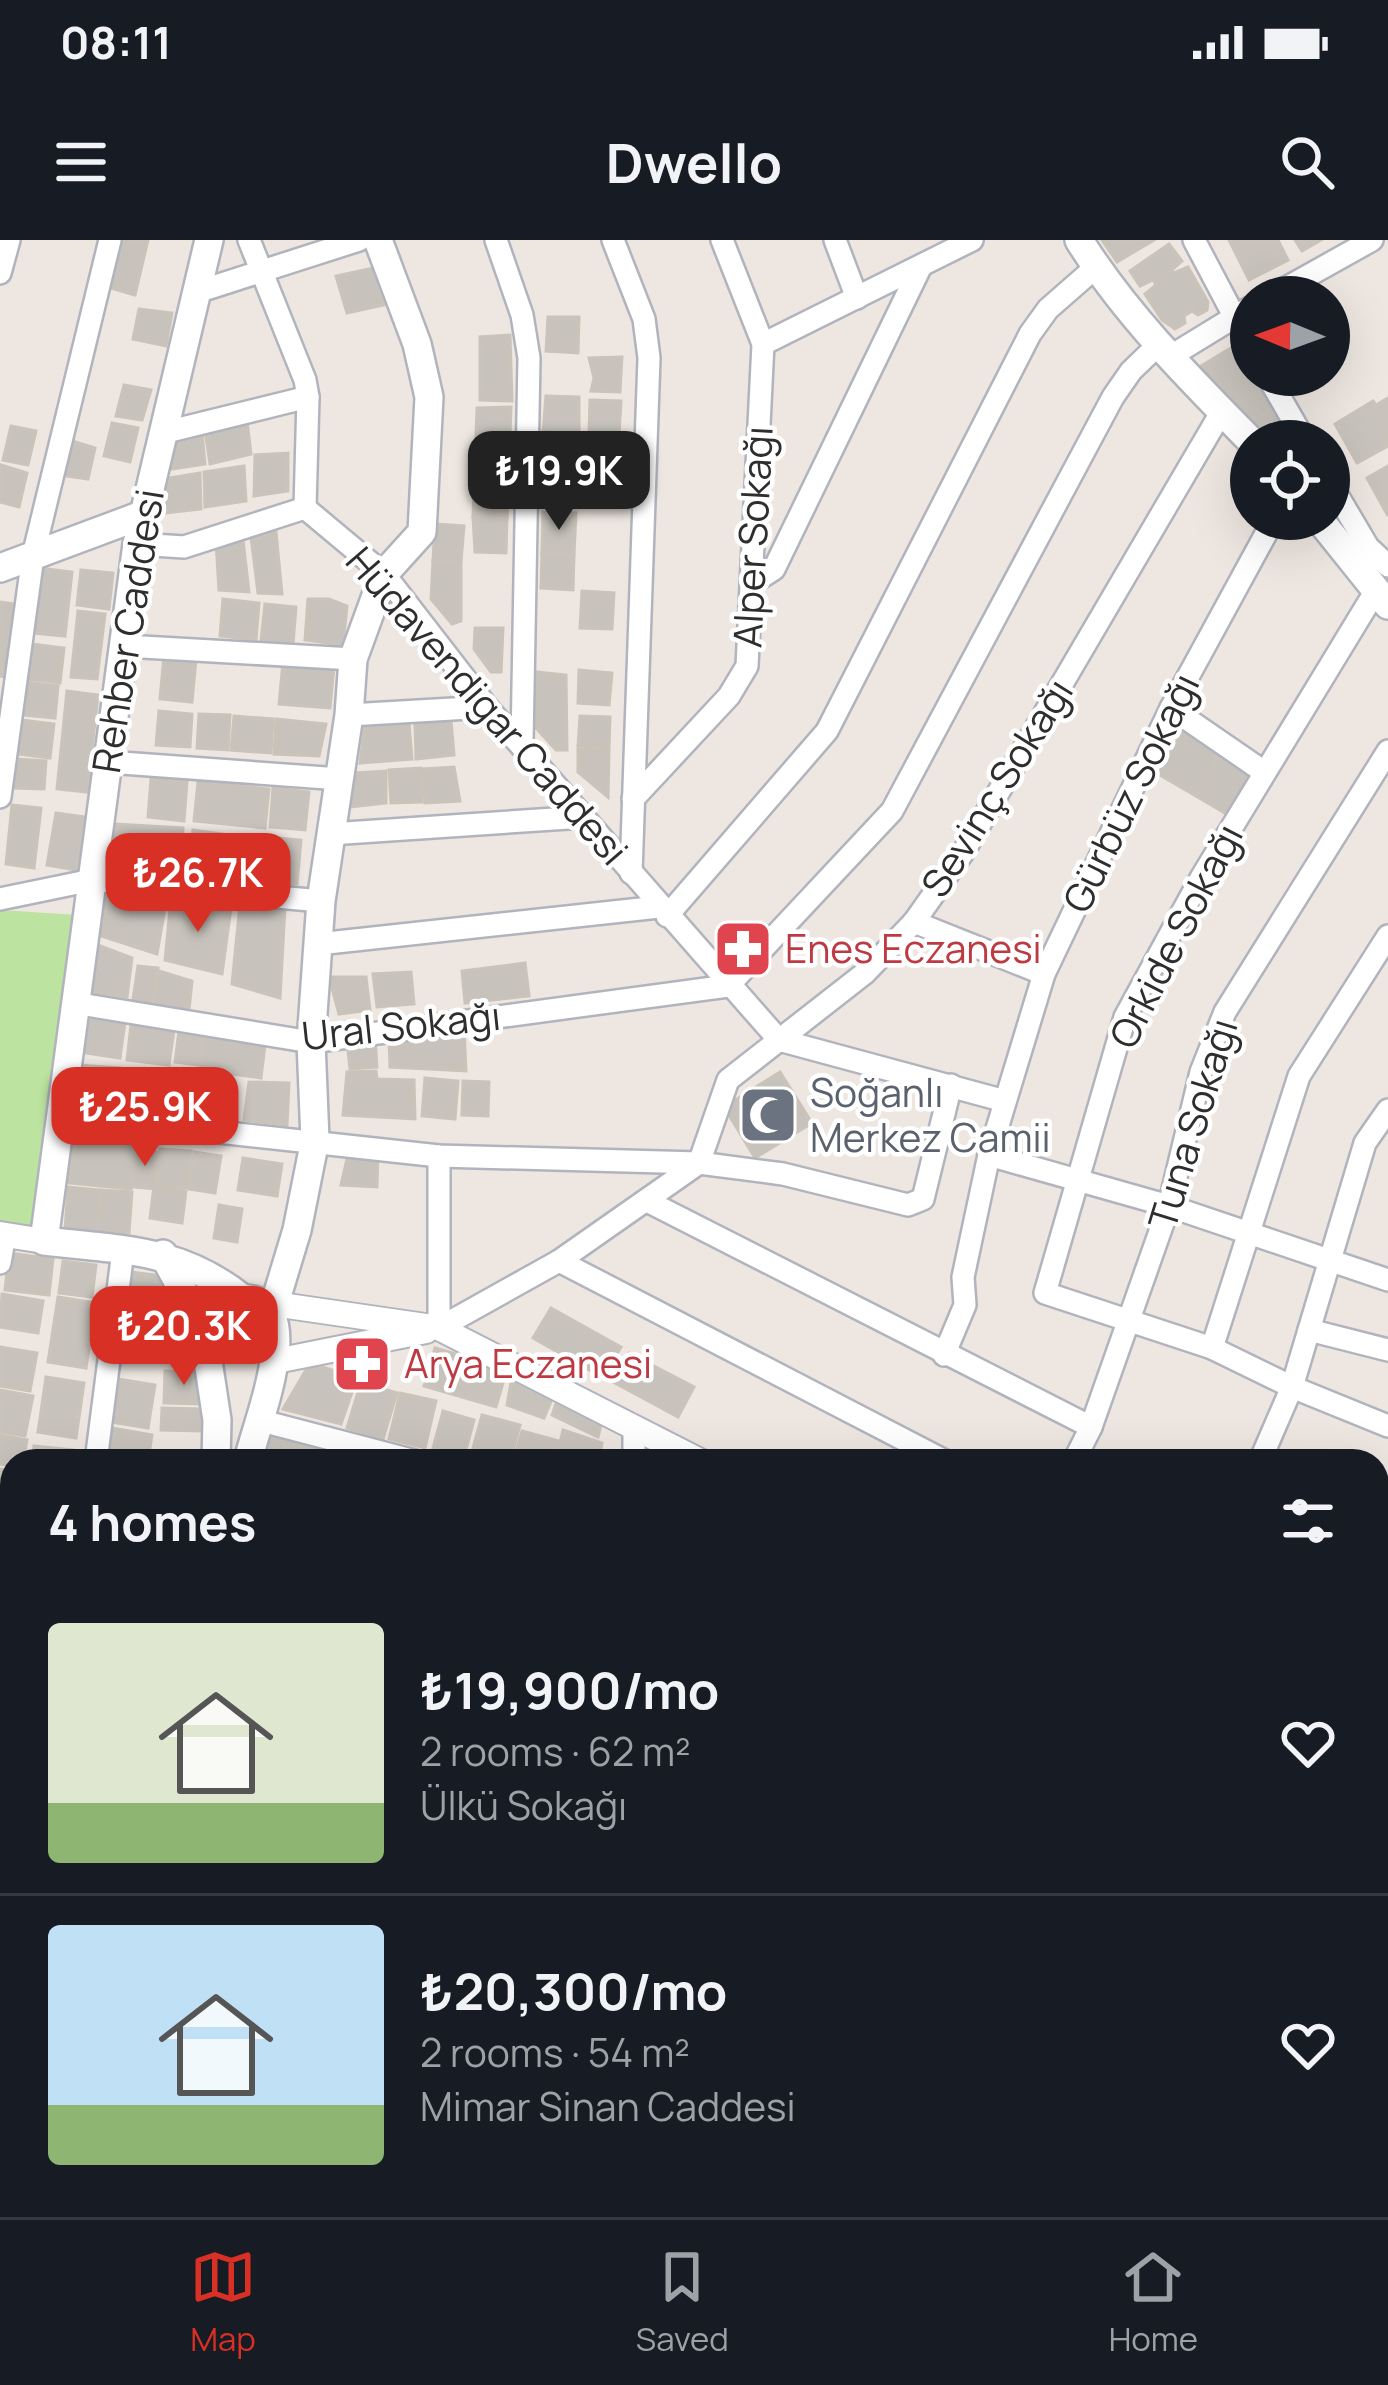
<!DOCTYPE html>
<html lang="en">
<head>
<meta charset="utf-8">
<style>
  body { margin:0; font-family:Manrope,sans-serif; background:#242831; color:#f1f3f6; height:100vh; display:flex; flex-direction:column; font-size:45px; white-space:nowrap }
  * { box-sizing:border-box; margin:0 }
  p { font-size:39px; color:#9ea1a6 }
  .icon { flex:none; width:66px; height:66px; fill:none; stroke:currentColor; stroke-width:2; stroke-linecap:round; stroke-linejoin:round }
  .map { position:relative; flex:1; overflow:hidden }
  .drawer { position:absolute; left:0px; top:1209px; width:1389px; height:768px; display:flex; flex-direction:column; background:#171b24; border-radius:36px 36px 0 0; box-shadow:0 12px 48px #0002 }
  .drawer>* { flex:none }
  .needle { width:78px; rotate:271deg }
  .controls { position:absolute; left:1230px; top:36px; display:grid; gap:24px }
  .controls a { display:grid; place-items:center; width:120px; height:120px; border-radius:50%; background:#171b24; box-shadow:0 12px 48px #0002; font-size:60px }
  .price { position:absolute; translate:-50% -102px; padding:0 27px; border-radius:24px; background:#d93025; color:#fff; font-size:39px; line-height:78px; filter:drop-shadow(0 3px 6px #0008) }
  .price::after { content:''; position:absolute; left:50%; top:72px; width:36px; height:27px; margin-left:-18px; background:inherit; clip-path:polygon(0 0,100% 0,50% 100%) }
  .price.current { background:#222; color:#fff }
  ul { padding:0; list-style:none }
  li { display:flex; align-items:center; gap:36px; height:300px; padding:0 48px }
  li+li { border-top:3px solid #363941 }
  li span { display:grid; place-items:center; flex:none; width:336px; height:240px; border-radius:12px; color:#555 }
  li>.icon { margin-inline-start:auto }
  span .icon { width:144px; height:144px; fill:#fffc; stroke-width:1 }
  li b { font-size:51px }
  h2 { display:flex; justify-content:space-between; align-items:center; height:144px; padding:0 48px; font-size:51px }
  .status { display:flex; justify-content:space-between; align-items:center; height:84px; padding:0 60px; background:#171b24; direction:ltr }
  .status svg { height:33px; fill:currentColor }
  header { display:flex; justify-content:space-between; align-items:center; height:156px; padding:0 48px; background:#171b24; font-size:54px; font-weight:700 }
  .tab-bar { display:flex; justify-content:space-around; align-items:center; height:168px; border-top:3px solid #363941; background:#171b24; font-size:33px; color:#9ea1a6 }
  .tab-bar a { display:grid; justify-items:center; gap:6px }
  .tab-bar .current { color:#d93025 }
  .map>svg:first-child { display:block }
  .green { fill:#bce39f }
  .building { fill:#c7c3bc; stroke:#cac3ba; stroke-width:3 }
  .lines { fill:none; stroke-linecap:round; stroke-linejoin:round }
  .minor-casing { stroke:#b1b4bd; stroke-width:26 }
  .tertiary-casing { stroke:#b1b4bd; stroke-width:28 }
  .secondary-casing { stroke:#b1b4bd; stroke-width:32 }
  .minor { stroke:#fff; stroke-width:21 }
  .tertiary { stroke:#fff; stroke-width:24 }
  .secondary { stroke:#fff; stroke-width:27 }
  .labels { text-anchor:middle; stroke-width:9; stroke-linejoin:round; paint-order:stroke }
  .street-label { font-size:39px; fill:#2e2e2e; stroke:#fff }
  .health-label { font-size:39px; fill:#be3a42; stroke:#fff; text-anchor:start }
  .worship-label { font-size:39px; fill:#5b616d; stroke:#fff; text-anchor:start }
</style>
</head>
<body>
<div class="status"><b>08:11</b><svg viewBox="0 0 49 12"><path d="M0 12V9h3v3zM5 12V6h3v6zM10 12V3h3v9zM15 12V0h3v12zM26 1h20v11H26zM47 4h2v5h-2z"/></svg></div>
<header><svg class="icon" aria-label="menu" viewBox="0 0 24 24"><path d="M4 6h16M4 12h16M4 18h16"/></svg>Dwello<svg class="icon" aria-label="search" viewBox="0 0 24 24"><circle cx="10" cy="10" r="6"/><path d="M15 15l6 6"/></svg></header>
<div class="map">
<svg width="1388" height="1977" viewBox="0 0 1388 1977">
  <rect width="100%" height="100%" fill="#eee7e1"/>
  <g class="green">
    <polygon points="0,670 78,675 38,992 0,987"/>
    <polygon points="38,1965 158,1965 161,1977 30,1977"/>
  </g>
  <g class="building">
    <polygon points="115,0 148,0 135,55 104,46"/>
    <polygon points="1102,0 1154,0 1117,22"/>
    <polygon points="1229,0 1278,0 1288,20 1249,40"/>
    <polygon points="1295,0 1321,0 1302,11"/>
    <polygon points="1169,4 1182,21 1172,30 1174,33 1188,27 1208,62 1207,70 1198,75 1192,71 1184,76 1185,83 1175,89 1162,80 1145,54 1156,45 1153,40 1140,46 1130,31"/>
    <polygon points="373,28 384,65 347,73 336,36"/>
    <polygon points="139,69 172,73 166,106 133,99"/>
    <polygon points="548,77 579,77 578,113 546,111"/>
    <polygon points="510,95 512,161 480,160 480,97"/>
    <polygon points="1239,103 1251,123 1251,135 1258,135 1288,186 1269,197 1201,126"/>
    <polygon points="622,117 620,152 591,151 594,138 589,118"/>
    <polygon points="124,145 151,150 142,180 116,176"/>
    <polygon points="546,156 579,157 579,194 543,193"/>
    <polygon points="1388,158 1388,206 1357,223 1335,184 1373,161 1376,165"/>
    <polygon points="590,160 621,161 619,195 589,193"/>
    <polygon points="511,167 507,278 473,277 477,168"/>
    <polygon points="247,180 251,214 210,224 205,191"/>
    <polygon points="112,183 138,188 130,222 104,216"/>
    <polygon points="11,186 36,191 28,225 3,220"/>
    <polygon points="202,193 205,224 166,230 168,199"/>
    <polygon points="543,193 579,194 576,231 541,230"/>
    <polygon points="69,200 95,208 88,239 60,235"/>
    <polygon points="288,213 288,251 254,256 255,215"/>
    <polygon points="1,225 27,233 19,267 0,262"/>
    <polygon points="244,226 246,261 205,267 204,232"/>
    <polygon points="1388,226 1388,276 1367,238"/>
    <polygon points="200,233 201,269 156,274 157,240"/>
    <polygon points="543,272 576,273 574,315 542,313"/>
    <polygon points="473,277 507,278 506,313 475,312"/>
    <polygon points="435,284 464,286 461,322 433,321"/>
    <polygon points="276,292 282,354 258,353 251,297"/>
    <polygon points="243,300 249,352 219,350 216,302"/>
    <polygon points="542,313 574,315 573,350 541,348"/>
    <polygon points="433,321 461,322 461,381 452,384 431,359"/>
    <polygon points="39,328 72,332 65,396 32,393"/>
    <polygon points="81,330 113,333 109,369 77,365"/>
    <polygon points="582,351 614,353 612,389 580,388"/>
    <polygon points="223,359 259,363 256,400 220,396"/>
    <polygon points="308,359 329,359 347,366 343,405 305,400"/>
    <polygon points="0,362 14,364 9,401 0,400"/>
    <polygon points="265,364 296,367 293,404 261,401"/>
    <polygon points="78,371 105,374 97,439 71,437"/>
    <polygon points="475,388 503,388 501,432 491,432 474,409"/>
    <polygon points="0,402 10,403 6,437 0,436"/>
    <polygon points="31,404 64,408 60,443 27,439"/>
    <polygon points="164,416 196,419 192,462 160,459"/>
    <polygon points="283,422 334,427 330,468 279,464"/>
    <polygon points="579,430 612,433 609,465 578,463"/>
    <polygon points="537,432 566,435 567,510 556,510 535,487"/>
    <polygon points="27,442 58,446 55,478 23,475"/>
    <polygon points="67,451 98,455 87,552 57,549"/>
    <polygon points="159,471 192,474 190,507 156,505"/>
    <polygon points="199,474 230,475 228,510 197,508"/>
    <polygon points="234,476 273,479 271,513 231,510"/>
    <polygon points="580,476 610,477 609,508 578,506"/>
    <polygon points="276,479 326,484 319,516 274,514"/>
    <polygon points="22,480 54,484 50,518 18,514"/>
    <polygon points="451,480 454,515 416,519 415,482"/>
    <polygon points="409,483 412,519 360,523 365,484"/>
    <polygon points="1184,489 1222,511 1196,556 1158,534"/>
    <polygon points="578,509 609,510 608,557 578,532"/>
    <polygon points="1222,511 1254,530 1228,575 1196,556"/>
    <polygon points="16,519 46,521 44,549 15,548"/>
    <polygon points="454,527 460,561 425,563 423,529"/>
    <polygon points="421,528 422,562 391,563 389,530"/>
    <polygon points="386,531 386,563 350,567 354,533"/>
    <polygon points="151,539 187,542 184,581 148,577"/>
    <polygon points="198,542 269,549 265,588 194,581"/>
    <polygon points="273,548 309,552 305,590 270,587"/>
    <polygon points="12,565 41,568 34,628 6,624"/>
    <polygon points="56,573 85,577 76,630 47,625"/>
    <polygon points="115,584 183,588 180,638 112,633"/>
    <polygon points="193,590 222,594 218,637 188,634"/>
    <polygon points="266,597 301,600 297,644 261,641"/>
    <polygon points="101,649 166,662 157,714 95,694"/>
    <polygon points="171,660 231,668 222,734 165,720"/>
    <polygon points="240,664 285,667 280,758 232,744"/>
    <polygon points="95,704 132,718 127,757 87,751"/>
    <polygon points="525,723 529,756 465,763 462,731"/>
    <polygon points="138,726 158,728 151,763 133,759"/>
    <polygon points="159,731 192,741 189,770 154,762"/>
    <polygon points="411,732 414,764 377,767 373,734"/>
    <polygon points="329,737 366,737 370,770 339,774"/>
    <polygon points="84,776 125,782 120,818 79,812"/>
    <polygon points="131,785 174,790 169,825 127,820"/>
    <polygon points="464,789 466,831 390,827 389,796"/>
    <polygon points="179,791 203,794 199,825 175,822"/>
    <polygon points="205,797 265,805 261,838 201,830"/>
    <polygon points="375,797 377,827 350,829 347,801"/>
    <polygon points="78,825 120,828 117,867 76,864"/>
    <polygon points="127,830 167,833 164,872 124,869"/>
    <polygon points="376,831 377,839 414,840 415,879 343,875 347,832"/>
    <polygon points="780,832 812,883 755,918 724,867"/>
    <polygon points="179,838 220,843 216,880 174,875"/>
    <polygon points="425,838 458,841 455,879 422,876"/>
    <polygon points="463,841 489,842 488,876 462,875"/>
    <polygon points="249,842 289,843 287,885 244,880"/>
    <polygon points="74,898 134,906 131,949 69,943"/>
    <polygon points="135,909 158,912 156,949 132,947"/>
    <polygon points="160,909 191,911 188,948 157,945"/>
    <polygon points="349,910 378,913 377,947 341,945"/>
    <polygon points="194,912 221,916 215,953 189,949"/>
    <polygon points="243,918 282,924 277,956 238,950"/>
    <polygon points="154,946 186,951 182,983 150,978"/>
    <polygon points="68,947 100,950 97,991 65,991"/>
    <polygon points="100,950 132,952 129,993 97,991"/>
    <polygon points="219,965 242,969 237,1002 214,998"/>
    <polygon points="9,1013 53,1019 49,1055 5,1050"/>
    <polygon points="63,1021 96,1025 92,1057 59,1053"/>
    <polygon points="130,1032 164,1036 159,1078 126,1074"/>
    <polygon points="2,1054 43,1061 38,1093 0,1087"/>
    <polygon points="58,1057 96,1063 86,1128 48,1122"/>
    <polygon points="551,1068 621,1107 603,1138 533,1098"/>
    <polygon points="0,1107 37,1113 30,1151 0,1146"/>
    <polygon points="435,1108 507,1129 496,1167 424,1146"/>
    <polygon points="629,1113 694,1147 678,1177 613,1142"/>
    <polygon points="310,1123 357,1138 341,1184 283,1169"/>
    <polygon points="165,1131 203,1132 202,1164 164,1163"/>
    <polygon points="513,1131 555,1152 544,1178 507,1165"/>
    <polygon points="46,1137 84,1143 76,1198 38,1192"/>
    <polygon points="118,1139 155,1145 148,1188 111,1182"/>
    <polygon points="361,1142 397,1153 383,1199 347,1188"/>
    <polygon points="0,1150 33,1156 25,1196 0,1192"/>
    <polygon points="400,1153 436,1161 425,1208 389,1199"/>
    <polygon points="559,1155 603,1177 598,1197 552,1175"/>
    <polygon points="162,1168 202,1169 201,1191 161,1190"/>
    <polygon points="443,1171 474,1180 463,1221 432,1212"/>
    <polygon points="482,1175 520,1185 510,1221 470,1219"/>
    <polygon points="112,1188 152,1195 148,1221 106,1221"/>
    <polygon points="563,1190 602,1203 599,1221 556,1221"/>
    <polygon points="522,1191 559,1201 553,1221 513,1221"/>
    <polygon points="270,1192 334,1208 331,1221 256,1221"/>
    <polygon points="0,1195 27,1200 23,1221 12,1221 12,1226 0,1224"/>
    <polygon points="34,1206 74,1210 73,1221 32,1221"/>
    <polygon points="0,1229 12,1231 12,1264 0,1262"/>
    <polygon points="0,1270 12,1271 3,1331 0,1331"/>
    <polygon points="7,1424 12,1425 12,1482 2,1481"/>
    <polygon points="3,1489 12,1489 12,1521 1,1520"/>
    <polygon points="0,1585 9,1586 7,1613 0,1612"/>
    <polygon points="3,1695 12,1696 12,1729 1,1727"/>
    <polygon points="0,1798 12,1799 12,1828 0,1827"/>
    <polygon points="0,1851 12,1851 12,1883 0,1882"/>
    <polygon points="703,1965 734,1965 734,1970 703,1971"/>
    <rect x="818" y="1965" width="47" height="12"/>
  </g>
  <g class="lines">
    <g class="minor-casing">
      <g id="minor">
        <polyline points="249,0 305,140 308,157 305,268"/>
        <polyline points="496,0 522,75 529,118 522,503"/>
        <polyline points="613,0 644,79 649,118 631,633"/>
        <polyline points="835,0 857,58"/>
        <polyline points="1194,0 1251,108"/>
        <polyline points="0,33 9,0"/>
        <polyline points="197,52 359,0"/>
        <polyline points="1270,57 1372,0"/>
        <polyline points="763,104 972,0"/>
        <polyline points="1171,116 1251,67"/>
        <polyline points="1267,135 1305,201"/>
        <polyline points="162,193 308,157"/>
        <polyline points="1329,241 1368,307 1388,326"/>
        <polyline points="137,304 184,307 305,268 384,334 487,467 779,800"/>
        <polyline points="751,344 774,329 921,26"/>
        <polyline points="1375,352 1201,638 1125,777 1045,1053 1212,1108 1292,1147 1388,1186"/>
        <polyline points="125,406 353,419"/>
        <polyline points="1171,468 1264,532"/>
        <polyline points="349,475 487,467"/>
        <polyline points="108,522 340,539"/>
        <polyline points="0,557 33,316 110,0"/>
        <polyline points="633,559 729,456 747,426 763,104 722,0"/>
        <polyline points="330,594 584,577"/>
        <polyline points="0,659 92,640 321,661"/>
        <polyline points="667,676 827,491 1030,94 1048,69 1096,27"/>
        <polyline points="914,682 1044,734"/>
        <polyline points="318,704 659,667"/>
        <polyline points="74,763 311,802 728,746 892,571 1113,157 1131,131 1160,103"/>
        <polyline points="779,800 1005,861"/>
        <polyline points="61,875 439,916 699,923 783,934 908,965 923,959 951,845"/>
        <polyline points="989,915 1169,966 1388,1040"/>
        <polyline points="439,916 439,1088 559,1021 699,923 728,840 865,733 914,682 964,611 1222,171"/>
        <polyline points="647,961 1091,1187"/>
        <polyline points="559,1021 945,1221"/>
        <polyline points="0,1023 5,994"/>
        <polyline points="1309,1090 1388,1110"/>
        <polyline points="1212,1108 1299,836 1388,696"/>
        <polyline points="944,1115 965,1065 963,1037 989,915 1044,734 1171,468 1274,279"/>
        <polyline points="258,1180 415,1221"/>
        <polyline points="96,1221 123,1011"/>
        <polyline points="634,1221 634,1188"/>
        <polyline points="1074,1221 1091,1187 1169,966 1201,832 1225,772 1388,511"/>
        <polyline points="1260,1221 1292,1147 1365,903 1388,870"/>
        <polyline points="1377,1422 1388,1427"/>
        <polyline points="0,1531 12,1533"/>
        <polyline points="0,1645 12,1646"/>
        <polyline points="0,1746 12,1748"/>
        <polyline points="0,1841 12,1843"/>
        <polyline points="345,1965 346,1977"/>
        <polyline points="446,1965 448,1977"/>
        <polyline points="503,1965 635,1977"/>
        <polyline points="756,1965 757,1977"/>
        <polyline points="875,1965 876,1977"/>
        <polyline points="978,1965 979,1977"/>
        <polyline points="1220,1965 1221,1977"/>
        <polyline points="1320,1965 1321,1977"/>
      </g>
    </g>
    <g class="tertiary-casing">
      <g id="tertiary">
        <polyline points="0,994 44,1001"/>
        <polyline points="260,1062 439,1088 700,1221"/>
        <polyline points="276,1121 426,1091"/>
        <polyline points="1377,1546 1388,1551"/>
        <polyline points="1377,1584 1388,1587"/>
        <polyline points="999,1965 1020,1977"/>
        <polyline points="1104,1965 1105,1977"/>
        <polyline points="21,1977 28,1965"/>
      </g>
    </g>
    <g class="secondary-casing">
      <g id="secondary">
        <path d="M209,0L137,304L44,1001C121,1010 179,1008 242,1058"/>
        <path d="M1079,0C1125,74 1190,139 1251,201"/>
        <polyline points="1319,279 1388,365"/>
        <polyline points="0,328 142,275"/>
        <polyline points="163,1014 203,1088"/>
        <polyline points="274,1066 297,990 315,900 311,802 321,661 349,475 353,419 384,334 422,292 429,157 417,104 378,0"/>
        <path d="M216,1221L217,1180L203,1088C215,1072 226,1056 248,1059C307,1066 255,1186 248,1221"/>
        <polyline points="176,1965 179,1977"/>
        <polyline points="205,1965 208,1977"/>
      </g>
    </g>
    <use href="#minor" class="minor"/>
    <use href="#tertiary" class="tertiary"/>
    <use href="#secondary" class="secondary"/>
  </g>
  <defs>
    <g id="pharmacy-square" transform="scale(3)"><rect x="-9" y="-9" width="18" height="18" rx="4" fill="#e0444e" stroke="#fff"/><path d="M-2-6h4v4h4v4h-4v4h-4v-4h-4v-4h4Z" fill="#fff"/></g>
    <g id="mosque-square" transform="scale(3)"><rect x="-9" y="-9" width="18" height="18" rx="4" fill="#6b7280" stroke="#fff"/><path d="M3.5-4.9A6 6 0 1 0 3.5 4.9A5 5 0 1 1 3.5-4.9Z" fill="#fff"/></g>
  </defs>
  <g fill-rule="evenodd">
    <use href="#pharmacy-square" x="743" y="709"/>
    <use href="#mosque-square" x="768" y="875"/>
    <use href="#pharmacy-square" x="362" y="1124"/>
  </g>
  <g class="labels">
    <g class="street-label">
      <text transform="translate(753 297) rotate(-87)" y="14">Alper Sokağı</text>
      <text transform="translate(128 391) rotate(-81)" y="14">Rehber Caddesi</text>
      <text transform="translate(487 466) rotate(49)" y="14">Hüdavendigar Caddesi</text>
      <text transform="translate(997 548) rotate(-58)" y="14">Sevinç Sokağı</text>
      <text transform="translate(1131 553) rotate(-64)" y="14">Gürbüz Sokağı</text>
      <text transform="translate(1176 696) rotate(-63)" y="14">Orkide Sokağı</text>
      <text transform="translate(401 786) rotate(-6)" y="14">Ural Sokağı</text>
      <text transform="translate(1193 884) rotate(-73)" y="14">Tuna Sokağı</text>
    </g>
    <g class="health-label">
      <text x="785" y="723">Enes Eczanesi</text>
      <text x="404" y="1138">Arya Eczanesi</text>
    </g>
    <g class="worship-label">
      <text x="810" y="867">Soğanlı<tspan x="810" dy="45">Merkez Camii</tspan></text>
    </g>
  </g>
</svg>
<div class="controls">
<a><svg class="needle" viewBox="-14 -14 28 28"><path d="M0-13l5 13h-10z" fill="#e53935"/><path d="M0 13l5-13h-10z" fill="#9ea1a6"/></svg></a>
<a><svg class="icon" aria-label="locate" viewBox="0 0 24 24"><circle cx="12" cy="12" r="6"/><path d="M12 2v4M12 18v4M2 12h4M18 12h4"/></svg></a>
</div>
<b class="price current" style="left:559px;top:293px">₺19.9K</b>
<b class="price" style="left:198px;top:695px">₺26.7K</b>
<b class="price" style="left:145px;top:929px">₺25.9K</b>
<b class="price" style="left:184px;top:1148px">₺20.3K</b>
<section class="drawer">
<h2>4 homes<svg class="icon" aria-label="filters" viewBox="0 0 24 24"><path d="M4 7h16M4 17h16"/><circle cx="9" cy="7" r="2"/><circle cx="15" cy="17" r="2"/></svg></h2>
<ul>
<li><span style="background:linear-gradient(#dfe7d0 75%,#8fb573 0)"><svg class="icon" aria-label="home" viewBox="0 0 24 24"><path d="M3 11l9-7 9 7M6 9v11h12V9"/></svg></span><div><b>₺19,900/mo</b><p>2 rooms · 62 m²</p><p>Ülkü Sokağı</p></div><svg class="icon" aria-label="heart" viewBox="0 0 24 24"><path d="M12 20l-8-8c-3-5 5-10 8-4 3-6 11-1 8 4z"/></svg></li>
<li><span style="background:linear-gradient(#bfe0f5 75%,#8fb573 0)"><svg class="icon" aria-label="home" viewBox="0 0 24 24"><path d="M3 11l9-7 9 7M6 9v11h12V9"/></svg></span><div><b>₺20,300/mo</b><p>2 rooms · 54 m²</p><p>Mimar Sinan Caddesi</p></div><svg class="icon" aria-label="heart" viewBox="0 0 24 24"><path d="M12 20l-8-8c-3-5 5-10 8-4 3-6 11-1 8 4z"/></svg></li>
</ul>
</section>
</div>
<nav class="tab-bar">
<a class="current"><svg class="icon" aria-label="map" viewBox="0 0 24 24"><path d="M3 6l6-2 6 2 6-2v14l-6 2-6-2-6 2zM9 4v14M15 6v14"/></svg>Map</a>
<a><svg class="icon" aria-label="saved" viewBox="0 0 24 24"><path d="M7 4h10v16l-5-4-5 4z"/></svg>Saved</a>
<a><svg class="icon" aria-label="home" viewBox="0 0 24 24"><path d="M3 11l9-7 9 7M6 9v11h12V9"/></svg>Home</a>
</nav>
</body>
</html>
